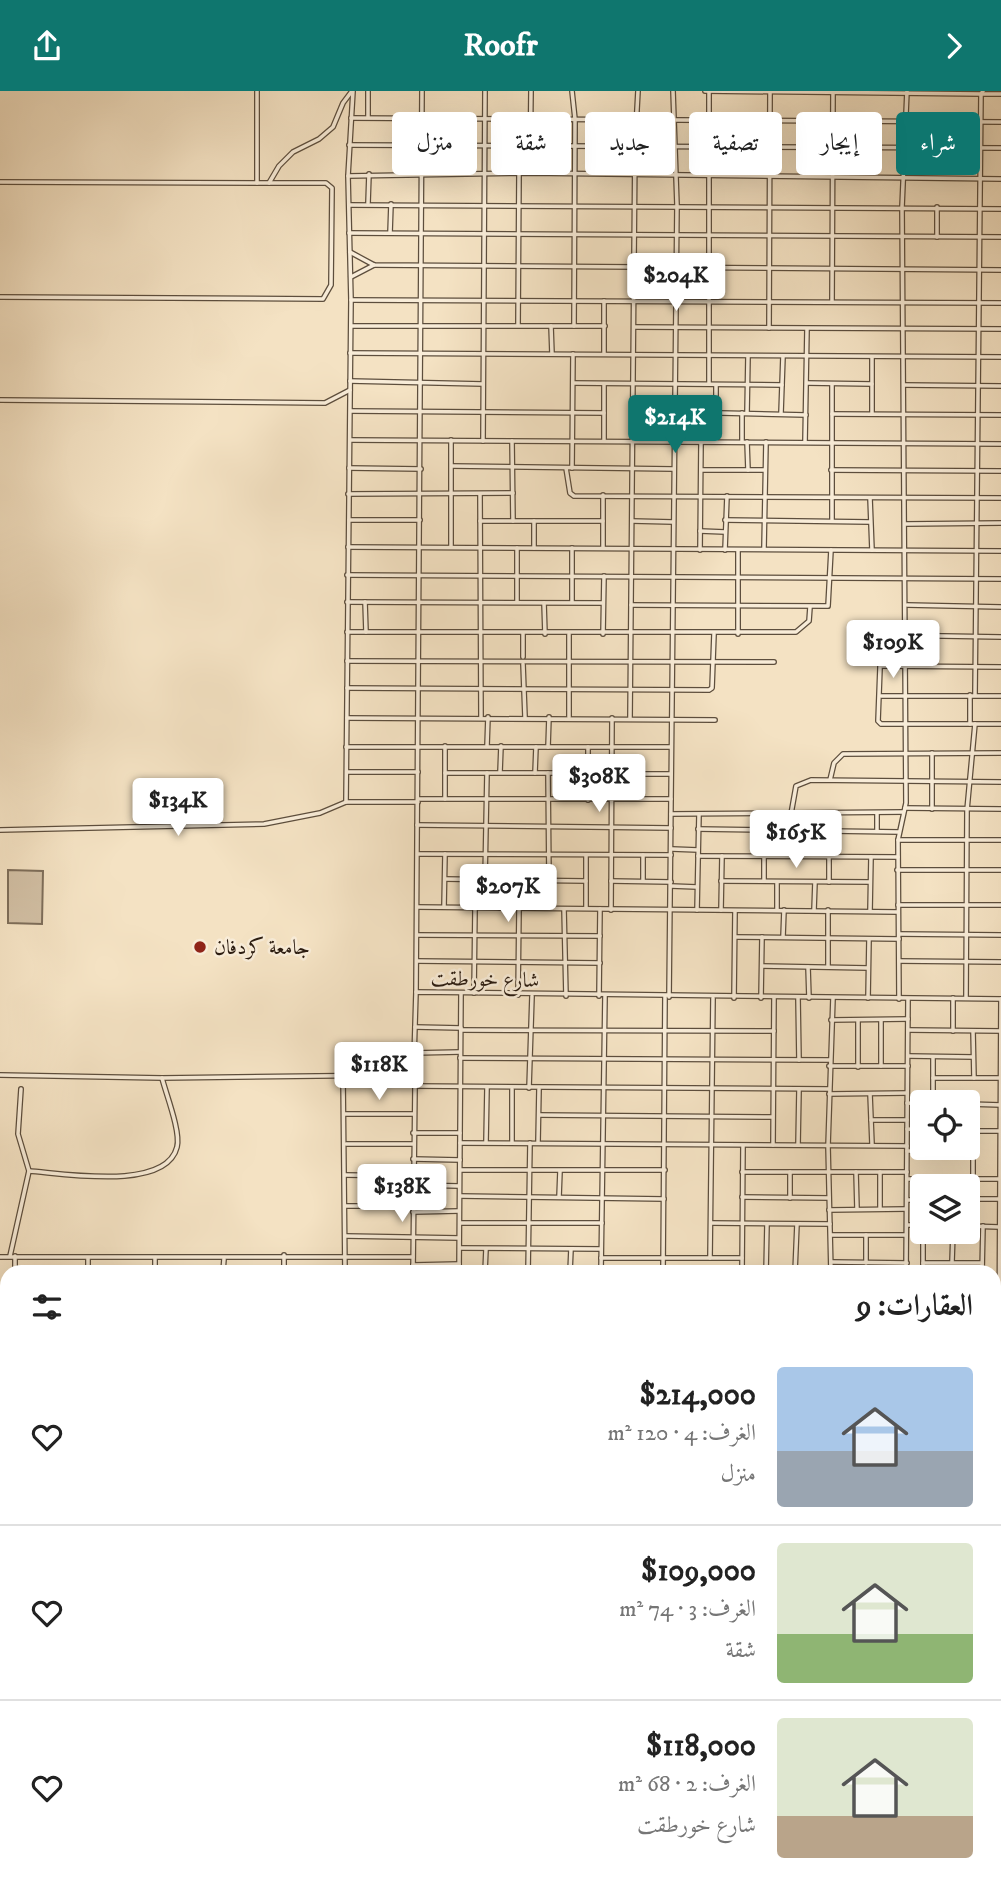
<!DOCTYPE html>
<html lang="ar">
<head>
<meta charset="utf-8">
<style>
  body { margin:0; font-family:"IM FELL DW Pica",Amiri,serif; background:#f6f6f6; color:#222; direction:rtl; height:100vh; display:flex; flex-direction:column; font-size:26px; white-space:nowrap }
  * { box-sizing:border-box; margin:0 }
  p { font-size:23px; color:#767676 }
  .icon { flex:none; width:38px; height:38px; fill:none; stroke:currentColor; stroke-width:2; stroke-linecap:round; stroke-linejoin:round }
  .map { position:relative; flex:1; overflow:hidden; direction:ltr }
  .panel { position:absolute; left:0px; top:1174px; width:1001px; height:625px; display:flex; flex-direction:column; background:#fff; border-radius:21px 21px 0 0; box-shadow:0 7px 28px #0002; direction:rtl }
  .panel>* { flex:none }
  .guide { position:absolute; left:21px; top:21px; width:959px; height:63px; direction:rtl; display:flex; gap:14px }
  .tools { position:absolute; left:910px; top:999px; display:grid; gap:14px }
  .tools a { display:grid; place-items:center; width:70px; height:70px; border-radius:7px; background:#fff; box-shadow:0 7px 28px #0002; font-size:35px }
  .price { position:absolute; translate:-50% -60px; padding:0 16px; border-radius:7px; background:#fff; color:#222; font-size:23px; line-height:46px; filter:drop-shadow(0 2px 4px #0008) }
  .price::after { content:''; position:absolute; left:50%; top:42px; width:21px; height:16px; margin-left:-10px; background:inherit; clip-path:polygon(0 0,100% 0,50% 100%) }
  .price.active { background:#0f766e; color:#fff }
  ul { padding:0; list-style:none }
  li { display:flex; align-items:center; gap:21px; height:175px; padding:0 28px }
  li+li { border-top:2px solid #e0e0e0 }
  li span { display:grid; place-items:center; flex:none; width:196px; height:140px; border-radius:7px; color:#555 }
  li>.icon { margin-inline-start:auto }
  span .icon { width:84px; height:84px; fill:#fffc; stroke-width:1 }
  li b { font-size:30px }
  h2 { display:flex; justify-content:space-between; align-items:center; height:84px; padding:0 28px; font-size:30px }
  .chip { padding:0 24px; border-radius:7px; background:#fff; box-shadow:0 7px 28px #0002; font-size:24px; line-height:63px }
  .chip.active { background:#0f766e; color:#fff }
  header { display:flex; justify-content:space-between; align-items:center; height:91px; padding:0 28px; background:#0f766e; color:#fff; font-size:32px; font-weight:700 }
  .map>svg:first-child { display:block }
  .pitch { fill:#d2c0a5; stroke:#7e6e5a; stroke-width:2 }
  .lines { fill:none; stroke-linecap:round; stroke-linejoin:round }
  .minor-casing { stroke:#5d4e3d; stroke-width:6 }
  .major-casing { stroke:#2b1c10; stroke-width:8 }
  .minor { stroke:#f8ecd8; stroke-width:3.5 }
  .major { stroke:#f4e2c3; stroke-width:5 }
  .poi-dot { fill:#8f2418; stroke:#f8ecd8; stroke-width:2.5 }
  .labels { text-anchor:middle; stroke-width:5; stroke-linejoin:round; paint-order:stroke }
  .poi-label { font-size:21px; fill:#2b1c10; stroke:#f8ecd8; text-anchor:start }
  .street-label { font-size:21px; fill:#2b1c10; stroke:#f8ecd8 }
</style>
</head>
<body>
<header><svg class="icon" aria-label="forward" viewBox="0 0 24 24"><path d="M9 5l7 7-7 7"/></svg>Roofr<svg class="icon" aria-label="share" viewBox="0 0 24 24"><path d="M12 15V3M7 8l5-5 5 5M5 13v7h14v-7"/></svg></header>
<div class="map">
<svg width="1001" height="1798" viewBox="0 0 1001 1798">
  <rect width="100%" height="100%" fill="#f4e2c3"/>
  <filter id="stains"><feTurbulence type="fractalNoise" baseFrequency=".00286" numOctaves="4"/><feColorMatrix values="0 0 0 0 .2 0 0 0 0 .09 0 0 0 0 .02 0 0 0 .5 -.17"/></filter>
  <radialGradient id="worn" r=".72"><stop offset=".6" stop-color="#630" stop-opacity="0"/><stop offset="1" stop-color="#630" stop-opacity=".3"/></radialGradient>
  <polygon class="pitch" points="8,779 43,780 42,833 8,832"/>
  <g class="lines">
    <g class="minor-casing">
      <g id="minor">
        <polyline points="368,0 368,26"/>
        <polyline points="572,0 575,28 574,235"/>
        <polyline points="705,0 981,3 983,0"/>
        <polyline points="351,27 1001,31"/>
        <polyline points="349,54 1001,57"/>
        <polyline points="530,82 531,0"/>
        <polyline points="348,85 530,82 1001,88"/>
        <polyline points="0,91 269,92 279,75 293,61 319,48 333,36 343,12 352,0"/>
        <polyline points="257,92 257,0"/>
        <polyline points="368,112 369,83"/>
        <polyline points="349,114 1001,118"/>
        <polyline points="349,142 1001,146"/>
        <polyline points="390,142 391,113"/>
        <polyline points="937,146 937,116"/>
        <polyline points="350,161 374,174 1001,179"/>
        <polyline points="351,186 374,174"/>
        <polyline points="0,206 323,208 331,194 332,97 326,92 269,92"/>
        <polyline points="351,209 1001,212"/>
        <polyline points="832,211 833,1"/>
        <polyline points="518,234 519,82"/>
        <polyline points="351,235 605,235"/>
        <polyline points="551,235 552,263"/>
        <polyline points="634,236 1001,238"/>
        <polyline points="769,237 770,2"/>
        <polyline points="350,262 1001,266"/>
        <polyline points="604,263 604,210"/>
        <polyline points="872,266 872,323"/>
        <polyline points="350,290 483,293"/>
        <polyline points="573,292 782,294"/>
        <polyline points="807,292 872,293"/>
        <polyline points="709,293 709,1"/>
        <polyline points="904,294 1001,295"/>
        <polyline points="0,309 325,312 350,299"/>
        <polyline points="351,320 604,322"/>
        <polyline points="634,320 806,324"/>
        <polyline points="747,322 748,265"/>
        <polyline points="781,322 783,265"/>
        <polyline points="832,323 1001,324"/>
        <polyline points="350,349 1001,353"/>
        <polyline points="483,350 485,0"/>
        <polyline points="512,350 513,430"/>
        <polyline points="604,350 604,293"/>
        <polyline points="716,351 716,294"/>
        <polyline points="742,351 742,322"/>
        <polyline points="747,351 748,379"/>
        <polyline points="805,351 807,238"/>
        <polyline points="452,375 673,378"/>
        <polyline points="349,377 421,378"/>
        <polyline points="566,377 570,402 574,405 1001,407"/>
        <polyline points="572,377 573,263"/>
        <polyline points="701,379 764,379"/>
        <polyline points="831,379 1001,380"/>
        <polyline points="348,403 513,402"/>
        <polyline points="480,403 481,626"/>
        <polyline points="603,404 603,457"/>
        <polyline points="870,407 872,459"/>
        <polyline points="349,429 420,429"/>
        <polyline points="725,429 870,431"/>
        <polyline points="480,430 603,430"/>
        <polyline points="632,430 673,431"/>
        <polyline points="832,430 832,293"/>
        <polyline points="906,433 1001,432"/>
        <polyline points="700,440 725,441"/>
        <polyline points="348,456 1001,460"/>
        <polyline points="451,456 451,349"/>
        <polyline points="534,457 534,430"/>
        <polyline points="572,457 572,511"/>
        <polyline points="764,457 766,351"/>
        <polyline points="700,459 701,351"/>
        <polyline points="725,459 727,405"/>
        <polyline points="738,459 738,543"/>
        <polyline points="347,484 1001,488"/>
        <polyline points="347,511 603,512"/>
        <polyline points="365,511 366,541"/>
        <polyline points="517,511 517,457"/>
        <polyline points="544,512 545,543"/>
        <polyline points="631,514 828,515 831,459"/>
        <polyline points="907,514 1001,516"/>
        <polyline points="347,541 796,541 809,530 810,516"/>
        <polyline points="523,542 523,566"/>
        <polyline points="603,543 604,485"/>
        <polyline points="935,545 935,574"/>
        <polyline points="1001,546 885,544 881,550 878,630 881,633 1001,633"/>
        <polyline points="347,570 774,571"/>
        <polyline points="523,573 525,626"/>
        <polyline points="882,575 1001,576"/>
        <polyline points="347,597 709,599 712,597 714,543"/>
        <polyline points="975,604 981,3 1001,3"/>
        <polyline points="881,605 1001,605"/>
        <polyline points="569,626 569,543"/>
        <polyline points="347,627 715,629"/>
        <polyline points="630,627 635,55 638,0"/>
        <polyline points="970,633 970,604"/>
        <polyline points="445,655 445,708"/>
        <polyline points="487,655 488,626"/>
        <polyline points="346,656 671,656"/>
        <polyline points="548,656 549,626"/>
        <polyline points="932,662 932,718"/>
        <polyline points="347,681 418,681"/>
        <polyline points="500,681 501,655"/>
        <polyline points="445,682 588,682"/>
        <polyline points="535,682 536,656"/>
        <polyline points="548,682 549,788"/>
        <polyline points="612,683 671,683"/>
        <polyline points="830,689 834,672 843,663 1001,662"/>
        <polyline points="418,708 671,708"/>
        <polyline points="588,709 588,656"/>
        <polyline points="346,711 351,209 348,85 353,0"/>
        <polyline points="905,717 1001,718"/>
        <polyline points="877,722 877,739"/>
        <polyline points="671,723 903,721"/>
        <polyline points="764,723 764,790"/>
        <polyline points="791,723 796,695 811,689 1001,691"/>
        <polyline points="417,734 671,737"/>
        <polyline points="698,738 899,741"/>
        <polyline points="0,739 264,733 320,722 346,711 418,711"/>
        <polyline points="898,749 1001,749"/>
        <polyline points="672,758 698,759"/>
        <polyline points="418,763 671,764"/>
        <polyline points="586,764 586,817"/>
        <polyline points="698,765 898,766"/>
        <polyline points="897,779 1001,779"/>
        <polyline points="445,788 586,790"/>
        <polyline points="485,788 487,682"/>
        <polyline points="611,790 671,791"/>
        <polyline points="643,790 643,764"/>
        <polyline points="721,790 870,791"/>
        <polyline points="777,791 777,819"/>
        <polyline points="829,791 829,723"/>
        <polyline points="671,795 697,796"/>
        <polyline points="898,814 1001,814"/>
        <polyline points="417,816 898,821"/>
        <polyline points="444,816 445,763"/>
        <polyline points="500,817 500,789"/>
        <polyline points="534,817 534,789"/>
        <polyline points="564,818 566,905"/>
        <polyline points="611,819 612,627"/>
        <polyline points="697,819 699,723"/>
        <polyline points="721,819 722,765"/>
        <polyline points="814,819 815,791"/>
        <polyline points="870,820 871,766"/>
        <polyline points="899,843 1001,844"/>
        <polyline points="417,844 600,845"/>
        <polyline points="736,846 899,848"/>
        <polyline points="783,846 784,819"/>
        <polyline points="417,870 600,872"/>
        <polyline points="899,870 1001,871"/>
        <polyline points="762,875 868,877"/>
        <polyline points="828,875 828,819"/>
        <polyline points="808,876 809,907"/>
        <polyline points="416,901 422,0"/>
        <polyline points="474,902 475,817"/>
        <polyline points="518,904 519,818"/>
        <polyline points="599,905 600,818"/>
        <polyline points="669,906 677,114 673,0"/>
        <polyline points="734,907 735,820"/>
        <polyline points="761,907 762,846"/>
        <polyline points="798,907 799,969"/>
        <polyline points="868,907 869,848"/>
        <polyline points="966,907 967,719 975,633"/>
        <polyline points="899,908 898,749 906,712 902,116 907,0"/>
        <polyline points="831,929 908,928"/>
        <polyline points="415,936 461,937"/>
        <polyline points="461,939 774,940"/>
        <polyline points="909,939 1001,940"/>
        <polyline points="953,940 953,907"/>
        <polyline points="973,940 974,987"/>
        <polyline points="414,962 460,961"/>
        <polyline points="909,965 973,966"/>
        <polyline points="460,967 830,969"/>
        <polyline points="829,975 908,975"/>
        <polyline points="881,975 881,929"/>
        <polyline points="858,976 858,929"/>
        <polyline points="411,978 415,995 413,1181"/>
        <polyline points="0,984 162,987 402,984 411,978 414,968 416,901 1001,908"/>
        <polyline points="343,986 345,1181"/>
        <polyline points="933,987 1000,987"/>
        <polyline points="415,995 829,998"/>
        <polyline points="529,997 532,905"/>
        <polyline points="829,1003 907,1002"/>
        <polyline points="870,1003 872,1053"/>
        <polyline points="907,1012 922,1013"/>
        <polyline points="933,1012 933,966"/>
        <polyline points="968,1013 1001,1014"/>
        <polyline points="344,1023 413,1023"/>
        <polyline points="539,1024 772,1026"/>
        <polyline points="871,1029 907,1029"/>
        <polyline points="907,1038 922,1039"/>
        <polyline points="968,1040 1001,1040"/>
        <polyline points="973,1040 973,1088"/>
        <polyline points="413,1042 460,1042"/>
        <polyline points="486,1051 487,997"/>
        <polyline points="538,1051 539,998"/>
        <polyline points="460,1052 907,1055"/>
        <polyline points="512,1052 512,998"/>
        <polyline points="346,1053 413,1053"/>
        <polyline points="773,1054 774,906"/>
        <polyline points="798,1054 799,999"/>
        <polyline points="907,1060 974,1061"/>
        <polyline points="413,1068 460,1069"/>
        <polyline points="460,1079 665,1079"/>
        <path d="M29,1080C61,1082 166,1101 177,1056C181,1041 166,1003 162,987"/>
        <polyline points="742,1081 907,1081"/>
        <polyline points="856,1081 857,1118"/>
        <polyline points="345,1084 413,1085"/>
        <polyline points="907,1088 1000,1088"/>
        <polyline points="977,1088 977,1108"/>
        <polyline points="413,1094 459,1095"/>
        <polyline points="460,1105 664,1108"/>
        <polyline points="559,1106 560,1080"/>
        <polyline points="742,1106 829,1107"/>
        <polyline points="790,1107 790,1081"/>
        <polyline points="968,1108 999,1108"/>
        <polyline points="907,1109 922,1109"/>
        <polyline points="345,1115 413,1115"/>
        <polyline points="880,1118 880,1081"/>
        <polyline points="829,1119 906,1118"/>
        <polyline points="413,1121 459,1120"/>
        <polyline points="460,1132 602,1132"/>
        <polyline points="711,1132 830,1133"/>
        <polyline points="907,1134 922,1134"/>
        <polyline points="968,1135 999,1136"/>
        <polyline points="831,1144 906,1144"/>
        <polyline points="866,1144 866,1172"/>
        <polyline points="346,1145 459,1147"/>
        <polyline points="460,1157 601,1158"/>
        <polyline points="10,1165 29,1080 18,1043 21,998"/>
        <polyline points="15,1165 15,1181"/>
        <polyline points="0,1166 413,1166"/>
        <polyline points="88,1167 88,1181"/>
        <polyline points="155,1167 155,1181"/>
        <polyline points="601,1167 742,1167"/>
        <polyline points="710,1167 713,907"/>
        <polyline points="832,1171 907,1172"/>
        <polyline points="952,1171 953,1141"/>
        <polyline points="923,1172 982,1172"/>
        <polyline points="413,1174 459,1173"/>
        <polyline points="223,1181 224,1168"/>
        <polyline points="284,1181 284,1164"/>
        <polyline points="459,1181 461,903"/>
        <polyline points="485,1181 486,1158"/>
        <polyline points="528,1181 530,1052"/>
        <polyline points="570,1181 571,1158"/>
        <polyline points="601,1181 605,905"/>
        <polyline points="663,1181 665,905"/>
        <polyline points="742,1181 743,1055"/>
        <polyline points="766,1181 767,1133"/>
        <polyline points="795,1181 797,1133"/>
        <polyline points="831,1181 828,1055 833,907"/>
        <polyline points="906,1181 908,908"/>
        <polyline points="923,1181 923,1141"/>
        <polyline points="982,1181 983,1135"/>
        <polyline points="0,1200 7,1200"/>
        <polyline points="994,1200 1001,1200"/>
        <polyline points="0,1230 7,1230"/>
        <polyline points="0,1263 7,1263"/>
        <polyline points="994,1448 1001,1448"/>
        <polyline points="998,1448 1001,908"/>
        <polyline points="994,1476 1001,1477"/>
        <polyline points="994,1499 1001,1499"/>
        <polyline points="996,1499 997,1525"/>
        <polyline points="994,1525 1001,1525"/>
        <polyline points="994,1551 1001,1551"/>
        <polyline points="994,1577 1001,1577"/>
        <polyline points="997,1603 997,1577"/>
        <polyline points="994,1604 1001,1604"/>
        <polyline points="994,1629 1001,1629"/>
        <polyline points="996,1656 997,1676"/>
        <polyline points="994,1676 1001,1676"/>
        <polyline points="994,1702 1001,1702"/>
        <polyline points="994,1728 1001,1728"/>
        <polyline points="996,1757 997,1702"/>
        <polyline points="994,1779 1001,1779"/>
        <polyline points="51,1792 51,1798"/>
        <polyline points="173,1792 173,1798"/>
        <polyline points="241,1792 241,1798"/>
        <polyline points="578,1792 578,1798"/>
        <polyline points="670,1792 670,1798"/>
        <polyline points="857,1792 857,1798"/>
        <polyline points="884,1792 884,1798"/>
        <polyline points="941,1792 941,1798"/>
        <polyline points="455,1797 543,1798"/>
        <polyline points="104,1798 104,1792"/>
        <polyline points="269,1798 269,1792"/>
        <polyline points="299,1798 299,1792"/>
        <polyline points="354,1798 354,1792"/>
        <polyline points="412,1798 412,1792"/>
        <polyline points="626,1798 626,1792"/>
        <polyline points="653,1798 653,1792"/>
        <polyline points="698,1798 698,1792"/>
        <polyline points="768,1798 768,1792"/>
        <polyline points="794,1798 794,1792"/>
        <polyline points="823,1798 823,1792"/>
        <polyline points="911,1798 911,1792"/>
        <polyline points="977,1798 977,1792"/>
      </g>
    </g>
    <g class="major-casing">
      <polyline id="major" points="0,1294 6,1294 1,1798"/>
    </g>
    <use href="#minor" class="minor"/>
    <use href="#major" class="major"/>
  </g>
  <circle class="poi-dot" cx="200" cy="856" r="7"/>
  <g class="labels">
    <g class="poi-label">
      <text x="214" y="863">جامعة كردفان</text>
    </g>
    <g class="street-label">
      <text transform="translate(485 888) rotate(1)" y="7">شارع خورطقت</text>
    </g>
  </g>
  <rect width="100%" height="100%" filter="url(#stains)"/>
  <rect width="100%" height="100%" fill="url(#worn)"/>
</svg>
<div class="tools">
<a><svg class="icon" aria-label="locate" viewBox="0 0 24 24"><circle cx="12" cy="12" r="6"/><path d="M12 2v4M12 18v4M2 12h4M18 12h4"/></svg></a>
<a><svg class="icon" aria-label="layers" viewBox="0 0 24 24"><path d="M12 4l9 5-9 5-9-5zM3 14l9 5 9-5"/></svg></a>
</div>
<b class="price" style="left:676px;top:222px">$204K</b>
<b class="price active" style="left:675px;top:364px">$214K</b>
<b class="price" style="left:893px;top:589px">$109K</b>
<b class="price" style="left:599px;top:723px">$308K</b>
<b class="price" style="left:178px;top:747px">$134K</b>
<b class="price" style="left:796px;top:779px">$165K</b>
<b class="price" style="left:508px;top:833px">$207K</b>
<b class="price" style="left:379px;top:1011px">$118K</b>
<b class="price" style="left:402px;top:1133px">$138K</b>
<div class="guide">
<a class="chip active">شراء</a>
<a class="chip">إيجار</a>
<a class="chip">تصفية</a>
<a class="chip">جديد</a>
<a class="chip">شقة</a>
<a class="chip">منزل</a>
</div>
<section class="panel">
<h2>العقارات: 9<svg class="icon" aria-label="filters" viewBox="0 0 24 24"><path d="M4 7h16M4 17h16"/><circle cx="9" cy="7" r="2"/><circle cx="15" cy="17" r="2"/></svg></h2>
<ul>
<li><span style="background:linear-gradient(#a9c7e8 60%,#9aa5b1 0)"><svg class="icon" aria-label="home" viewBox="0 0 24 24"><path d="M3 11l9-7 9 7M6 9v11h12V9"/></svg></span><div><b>$214,000</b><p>الغرف: 4 · 120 m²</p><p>منزل</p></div><svg class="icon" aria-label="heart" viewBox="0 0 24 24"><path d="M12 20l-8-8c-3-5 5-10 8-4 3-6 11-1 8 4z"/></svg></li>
<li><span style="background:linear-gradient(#dfe7d0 65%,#8fb573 0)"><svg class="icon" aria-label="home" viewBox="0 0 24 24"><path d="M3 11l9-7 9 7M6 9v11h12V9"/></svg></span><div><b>$109,000</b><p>الغرف: 3 · 74 m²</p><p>شقة</p></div><svg class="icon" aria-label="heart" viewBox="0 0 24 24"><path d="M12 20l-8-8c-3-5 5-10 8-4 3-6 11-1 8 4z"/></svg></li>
<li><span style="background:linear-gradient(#dfe7d0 70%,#b9a48a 0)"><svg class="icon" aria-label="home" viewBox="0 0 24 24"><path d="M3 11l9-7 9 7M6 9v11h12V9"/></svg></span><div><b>$118,000</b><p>الغرف: 2 · 68 m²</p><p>شارع خورطقت</p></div><svg class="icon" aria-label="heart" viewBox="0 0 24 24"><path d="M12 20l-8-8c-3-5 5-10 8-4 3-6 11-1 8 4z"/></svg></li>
</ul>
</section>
</div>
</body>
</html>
